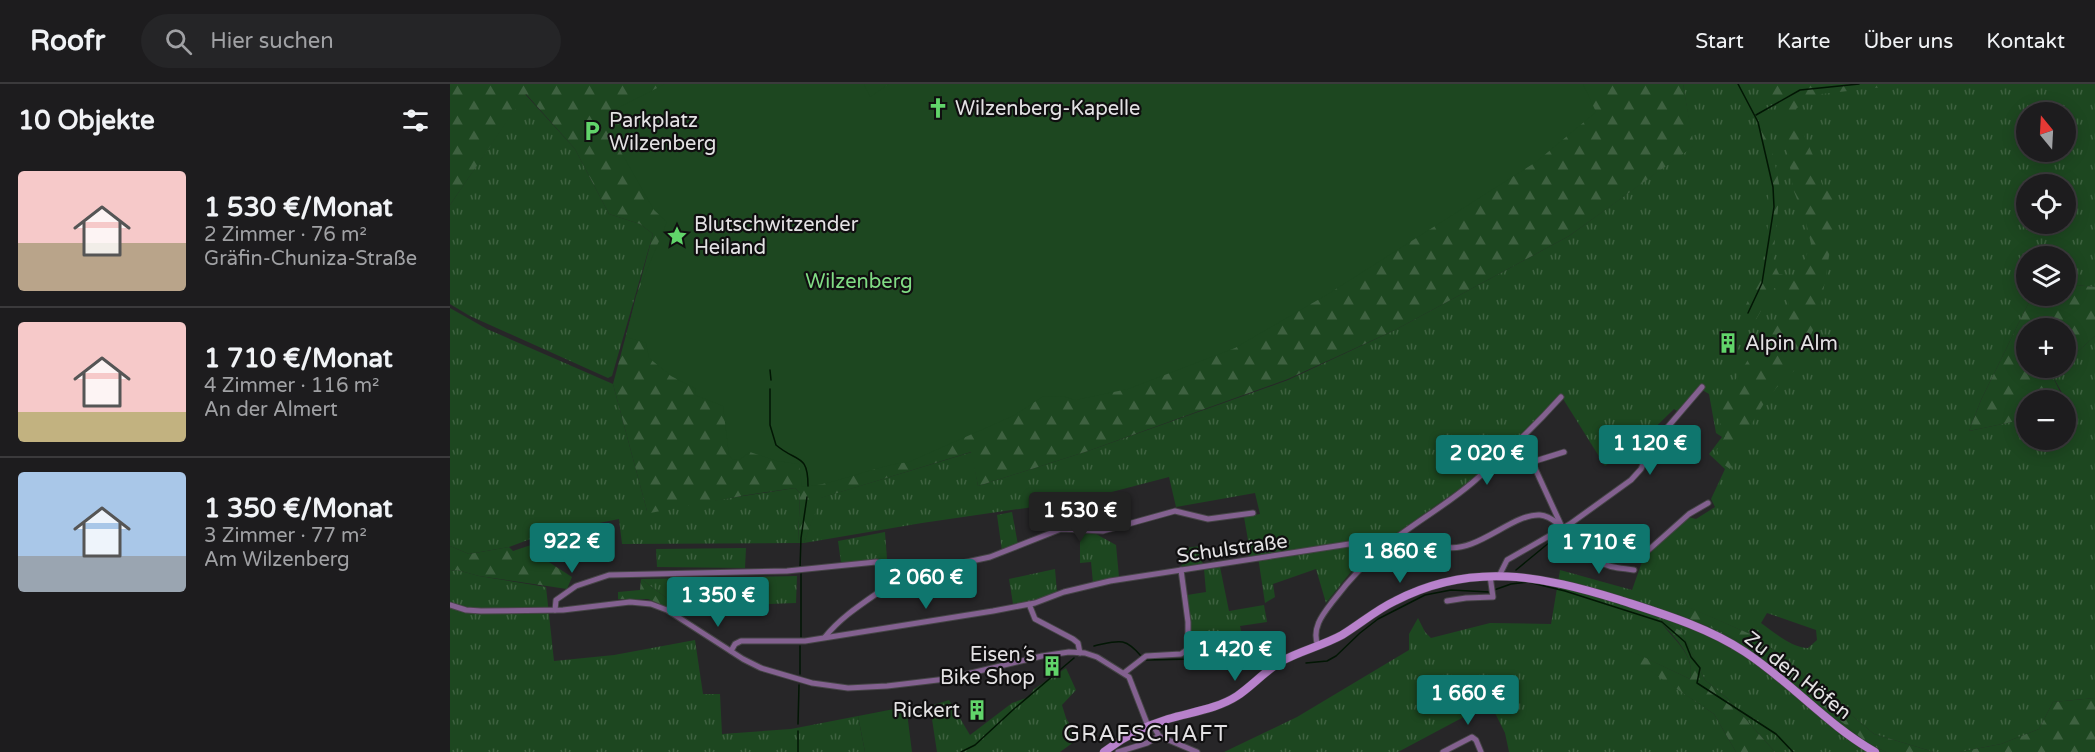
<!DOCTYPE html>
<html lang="de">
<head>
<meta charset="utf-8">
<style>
  body { margin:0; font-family:"Varela Round",sans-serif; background:#252527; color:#f1f3f6; height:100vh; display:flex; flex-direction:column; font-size:22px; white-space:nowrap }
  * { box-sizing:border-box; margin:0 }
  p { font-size:20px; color:#a0a1a4 }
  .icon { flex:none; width:33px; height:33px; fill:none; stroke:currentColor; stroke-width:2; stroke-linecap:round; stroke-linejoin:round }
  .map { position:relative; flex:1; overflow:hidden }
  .side { display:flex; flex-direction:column; background:#1d1c1e; width:450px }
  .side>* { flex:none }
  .needle { width:39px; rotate:342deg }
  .fabs { position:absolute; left:1566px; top:18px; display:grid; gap:12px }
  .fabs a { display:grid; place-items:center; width:60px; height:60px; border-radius:50%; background:#1d1c1e; box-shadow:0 3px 15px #0003,0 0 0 2px #3b3a3c; font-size:30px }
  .price { position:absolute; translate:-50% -51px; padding:0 14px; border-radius:6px; background:#0f766e; color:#fff; font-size:20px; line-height:39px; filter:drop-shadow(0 2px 3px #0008) }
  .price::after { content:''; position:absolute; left:50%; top:36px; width:18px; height:14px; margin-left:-9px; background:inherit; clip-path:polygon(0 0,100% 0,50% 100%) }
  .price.selected { background:#222; color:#fff }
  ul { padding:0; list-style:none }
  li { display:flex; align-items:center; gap:18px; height:150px; padding:0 18px }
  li+li { border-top:2px solid #3b3a3c }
  li span { display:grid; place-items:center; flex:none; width:168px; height:120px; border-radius:6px; color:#555 }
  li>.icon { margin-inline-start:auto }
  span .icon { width:72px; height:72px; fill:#fffc; stroke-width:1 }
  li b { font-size:26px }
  h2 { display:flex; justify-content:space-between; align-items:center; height:72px; padding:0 18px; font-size:26px }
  header { display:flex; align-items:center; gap:36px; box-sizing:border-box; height:84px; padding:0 30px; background:#1d1c1e; border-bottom:2px solid #3b3a3c }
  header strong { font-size:28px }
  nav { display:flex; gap:33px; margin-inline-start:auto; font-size:21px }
  .search { width:420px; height:54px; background:#252527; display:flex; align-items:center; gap:15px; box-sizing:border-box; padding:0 21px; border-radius:33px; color:#a0a1a4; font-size:22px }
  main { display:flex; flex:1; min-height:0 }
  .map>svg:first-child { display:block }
  .grass { fill:url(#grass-tufts); fill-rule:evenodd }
  .forest { fill:url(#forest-firs) }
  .park { fill:#1d4720 }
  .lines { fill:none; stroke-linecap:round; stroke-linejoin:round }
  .stream { stroke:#021604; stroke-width:1.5 }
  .street-casing { stroke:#454446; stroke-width:7 }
  .secondary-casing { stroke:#454446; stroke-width:9 }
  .street { stroke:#836190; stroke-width:5 }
  .secondary { stroke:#b881cc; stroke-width:8 }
  .labels { text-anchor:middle; stroke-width:4.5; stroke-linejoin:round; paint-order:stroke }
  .poi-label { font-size:20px; fill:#e4e2e4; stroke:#100f10; text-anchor:start }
  .park-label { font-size:20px; fill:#80dc84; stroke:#100f10 }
  .street-label { font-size:20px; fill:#e4e2e4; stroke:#100f10 }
  .quarter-label { font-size:22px; letter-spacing:1.5px; fill:#e4e2e4; stroke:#100f10 }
</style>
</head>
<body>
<header>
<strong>Roofr</strong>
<div class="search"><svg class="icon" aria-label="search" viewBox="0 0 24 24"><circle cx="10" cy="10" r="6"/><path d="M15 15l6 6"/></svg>Hier suchen</div>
<nav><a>Start</a><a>Karte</a><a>Über uns</a><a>Kontakt</a></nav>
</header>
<main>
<section class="side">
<h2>10 Objekte<svg class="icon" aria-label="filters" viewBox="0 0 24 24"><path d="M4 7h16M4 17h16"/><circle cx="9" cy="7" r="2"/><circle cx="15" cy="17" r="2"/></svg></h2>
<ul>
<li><span style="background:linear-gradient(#f6c9c9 60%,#b9a48a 0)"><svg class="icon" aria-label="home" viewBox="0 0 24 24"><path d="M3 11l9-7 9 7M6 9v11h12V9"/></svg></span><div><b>1 530 €/Monat</b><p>2 Zimmer · 76 m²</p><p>Gräfin-Chuniza-Straße</p></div></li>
<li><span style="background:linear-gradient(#f6c9c9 75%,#c2b280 0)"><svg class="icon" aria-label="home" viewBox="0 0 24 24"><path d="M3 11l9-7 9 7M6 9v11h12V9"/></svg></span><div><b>1 710 €/Monat</b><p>4 Zimmer · 116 m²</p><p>An der Almert</p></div></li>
<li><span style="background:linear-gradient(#a9c7e8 70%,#9aa5b1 0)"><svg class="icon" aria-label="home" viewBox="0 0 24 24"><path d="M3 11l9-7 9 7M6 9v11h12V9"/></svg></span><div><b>1 350 €/Monat</b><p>3 Zimmer · 77 m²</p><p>Am Wilzenberg</p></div></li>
</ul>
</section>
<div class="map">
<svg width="1645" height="668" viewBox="0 0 1645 668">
  <defs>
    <pattern id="grass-tufts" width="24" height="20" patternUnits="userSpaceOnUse" patternTransform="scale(1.5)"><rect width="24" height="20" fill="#1d4720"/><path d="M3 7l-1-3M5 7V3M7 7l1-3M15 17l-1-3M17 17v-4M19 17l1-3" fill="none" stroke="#3e6140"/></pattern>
    <pattern id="forest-firs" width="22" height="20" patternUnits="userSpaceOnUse" patternTransform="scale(1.5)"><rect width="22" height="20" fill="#1d4720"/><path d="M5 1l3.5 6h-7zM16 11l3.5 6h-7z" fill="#3e6140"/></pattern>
  </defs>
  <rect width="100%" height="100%" fill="#272628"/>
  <g class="grass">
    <path d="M1233,0H1645V203L1616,200V172H1576V212H1582L1531,316L1519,347L1576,335V356H1616V326L1618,325L1616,316L1602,291L1610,284H1616V278L1645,252V614L1603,618L1589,645L1551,660L1509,668H1484L1424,650L1309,554L1231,520L1227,530L1272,548L1304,565L1416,658L1436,668H1325L1277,614L1255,596L1231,547L1209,535C1221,555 1246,569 1240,595L1176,565V570L1264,630L1286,668H1059L1055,649L1040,619L948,668H774L847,633L959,566V550L968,534L975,548L981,554L1040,539L1101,540L1110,486L1182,506L1193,475L1238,433L1246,435L1265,423L1261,415L1275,385L1259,370L1272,353L1266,349L1259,310L1249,304L1227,327L1224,325L1187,361L1155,382L1110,310L1070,354L1012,403L934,458L900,489L876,519L866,485L823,500L825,513L815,519L808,473L799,474L796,457L798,456L794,433L810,430L805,409L726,423L719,393L631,416L472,439L354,459L370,414L522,368L528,402L638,367L838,296L945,246L1119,152L1243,62ZM1576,28H1616V68H1576ZM1576,100H1616V140H1576ZM1317,529L1366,546L1367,556L1358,564C1340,563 1324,548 1311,539Z"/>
    <polygon points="75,10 125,65 159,130 190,140 203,150 162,292 158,294 20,232 0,220 0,121"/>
    <polygon points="0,224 37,245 163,300 197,427 345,404 350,409 348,459 172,460 169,435 94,450 59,463 19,470 0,462"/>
    <polygon points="562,428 568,461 552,467 547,431"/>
    <polygon points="435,448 437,475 391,479 388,457"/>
    <polygon points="630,449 646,450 666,461 669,493 643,499 641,478 630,479"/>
    <polygon points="750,462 753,482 732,484 729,465"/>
    <polygon points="296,464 295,484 207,483 206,465"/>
    <polygon points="770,483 779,527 814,521 817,538 790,542 793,556 765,566 760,556 748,561 741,556 737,511 756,508 754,485"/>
    <polygon points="605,485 607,508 589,515 563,520 559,495"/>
    <polygon points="7,486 29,492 96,503 104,577 164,571 245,556 253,610 270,610 272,650 341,645 408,632 415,668 0,668 0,487"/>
    <polygon points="347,492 346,519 229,523 191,495"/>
    <polygon points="616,584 626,606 612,621 616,634 628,655 610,668 487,668 480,622 499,616 520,651 562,619 579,613 584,605"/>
  </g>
  <g class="forest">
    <polygon points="0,0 1233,0 1244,62 1119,152 945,246 838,295 638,367 528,402 521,368 371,414 354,459 348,459 350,409 345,404 297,411 200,429 197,427 163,300 203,150 190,140 159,130 125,65 76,10 0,121"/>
    <path d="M1318,0H1444L1443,2L1371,10L1357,15L1346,25L1353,49L1366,78L1372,101L1384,113L1385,136L1369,233L1345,286L1327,303L1313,321L1302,339L1280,385L1273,380L1267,366L1275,352L1263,320L1286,295L1306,263L1339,223L1337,210L1324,204L1304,239L1293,228C1299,213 1309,197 1312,181C1323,135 1318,91 1311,45L1318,47L1330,104L1323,177L1329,190L1342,192L1350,187L1361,160L1356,138L1343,105L1332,25L1317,18L1323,8Z"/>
    <polygon points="1616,200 1645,203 1645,252 1616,278 1616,244 1576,244 1576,284 1610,284 1602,291 1614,316 1576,316 1576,335 1519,347 1531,316 1582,212 1616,212"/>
    <polygon points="84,460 88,471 122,493 117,505 29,492 7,486 0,487 0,462 19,470 59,463 63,467"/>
    <polygon points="191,495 229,523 226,527 198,515 168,515 168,508 190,506"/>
    <polygon points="1230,519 1309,554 1424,650 1484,668 1436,668 1416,658 1304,565 1272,548 1227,530"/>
    <path d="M1207,534L1231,547L1255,596L1277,614L1325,668H1286L1264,630L1176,571L1175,564L1240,595C1246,571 1222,551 1207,534Z"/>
    <polygon points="1645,614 1645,668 1509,668 1551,660 1589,645 1603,618"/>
  </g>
  <g class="park">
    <path d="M215,0H414L420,13L439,0H1133L1146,28L1086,78L878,210L785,264L678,305L625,316L612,312L592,313L565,331L459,378C422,382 389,400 352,403L349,380L327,377L300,368L289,376L282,375L279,371L273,322L245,311L246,305L221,292L199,274L196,259L176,253L186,212L217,138L204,126L171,68L169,40L164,26Z"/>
    <polygon points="449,624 451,629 457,628 462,668 415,668 408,632"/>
  </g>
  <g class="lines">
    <g class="stream">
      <polyline points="1288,0 1308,38 1323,103 1324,123 1312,199 1298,229"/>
      <polyline points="1306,31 1350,6 1409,0"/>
      <polyline points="320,286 321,296"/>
      <path d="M320,305V341L326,361C347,379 358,369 358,402"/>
      <polyline points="350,484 351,454 357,413"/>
      <polyline points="1066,486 1106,453"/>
      <polyline points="1044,506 1061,500 1078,498 1115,507 1212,538 1235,558 1241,573 1250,584 1247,599 1326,650 1343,668"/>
      <polyline points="351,553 351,490"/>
      <path d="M644,562C668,557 674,552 691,572"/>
      <polyline points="694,576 746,575 794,559"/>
      <polyline points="856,579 877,577 886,572 910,549 928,535 975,511 1001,506 1039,508"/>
      <polyline points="350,590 350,562"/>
      <polyline points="348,640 349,601"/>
      <polyline points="348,668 348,647"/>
      <polyline points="511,668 525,661 565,624 624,574"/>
    </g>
    <g class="street-casing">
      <g id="street">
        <polyline points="1072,356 1112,443"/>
        <polyline points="1082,378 1114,368"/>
        <path d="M1129,462L1141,453L1146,452C1161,459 1175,473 1193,471L1239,430L1258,419"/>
        <path d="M995,463C1026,470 1063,429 1090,431C1109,432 1131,467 1148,477C1158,484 1172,484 1184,486"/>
        <polyline points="1049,492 1057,476 1120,440 1181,396 1191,385 1200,365 1216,345 1252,303"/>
        <polyline points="997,517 1016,514 1043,513 1040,492"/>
        <polyline points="579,520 585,535 623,555 628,559 630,569"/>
        <polyline points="0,521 16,526 31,527 113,526 180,518 201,520 217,526 293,575 311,584 362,599 398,604 437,602 496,595 592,572 619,568 635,569 647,573 679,593 698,642"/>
        <polyline points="105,526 106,516 126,502 159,491 337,487 426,478 464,485 489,484 540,473 611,445 653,447 725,427 758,435 803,429"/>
        <path d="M375,553C398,524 433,509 460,484"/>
        <path d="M868,562C861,544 873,530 883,517C899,496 916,477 937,461C964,439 995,422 1022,399C1054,372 1083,344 1111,313"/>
        <polyline points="281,567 285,560 291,557 355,557 543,527 585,519 614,508 660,497 925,456 937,461"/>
        <polyline points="674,589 696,572 731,570 738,565 738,538 731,486"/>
        <polyline points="703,641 709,652 747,668"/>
        <polyline points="668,668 697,659 709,652"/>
        <polyline points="993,668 1022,653 1026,656 1031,668"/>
      </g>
    </g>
    <g class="secondary-casing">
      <path id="secondary" d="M654,668C673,653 695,642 718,635C741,628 767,625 787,612C802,602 814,588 830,578C849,567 872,562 892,551C910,540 926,526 945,517C1022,477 1092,492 1170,516C1213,530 1257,543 1295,568C1341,598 1377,641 1425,668"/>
    </g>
    <use href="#street" class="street"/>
    <use href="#secondary" class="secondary"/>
  </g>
  <defs>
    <g id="church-bare" transform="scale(1.62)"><path d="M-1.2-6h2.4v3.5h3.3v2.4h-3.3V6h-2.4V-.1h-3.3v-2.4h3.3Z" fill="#61d46a" stroke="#100f10" stroke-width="2.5" paint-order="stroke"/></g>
    <g id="parking-bare" transform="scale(1.62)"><path d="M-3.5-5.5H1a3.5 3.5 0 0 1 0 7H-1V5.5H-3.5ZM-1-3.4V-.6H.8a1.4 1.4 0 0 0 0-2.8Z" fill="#61d46a" stroke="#100f10" stroke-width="2.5" paint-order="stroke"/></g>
    <g id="sight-bare" transform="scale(1.62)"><path d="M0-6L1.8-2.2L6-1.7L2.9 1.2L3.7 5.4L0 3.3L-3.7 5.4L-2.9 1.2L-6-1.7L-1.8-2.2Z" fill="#61d46a" stroke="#100f10" stroke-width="2.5" paint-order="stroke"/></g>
    <g id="building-bare" transform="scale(1.62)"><path d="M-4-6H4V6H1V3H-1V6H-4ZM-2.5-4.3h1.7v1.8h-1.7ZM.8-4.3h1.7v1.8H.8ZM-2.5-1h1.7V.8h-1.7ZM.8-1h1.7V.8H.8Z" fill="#61d46a" stroke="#100f10" stroke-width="2.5" paint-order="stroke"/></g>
  </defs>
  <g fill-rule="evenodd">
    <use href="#church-bare" x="488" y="24"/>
    <use href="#parking-bare" x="142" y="47"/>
    <use href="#sight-bare" x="227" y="152"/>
    <use href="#building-bare" x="1278" y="259"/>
    <use href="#building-bare" x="602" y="582"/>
    <use href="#building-bare" x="527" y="626"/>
  </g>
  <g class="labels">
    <g class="poi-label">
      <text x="505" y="31">Wilzenberg-Kapelle</text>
      <text x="159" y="43">Parkplatz<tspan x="159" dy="23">Wilzenberg</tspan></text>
      <text x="244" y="147">Blutschwitzender<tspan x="244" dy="23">Heiland</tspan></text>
      <text x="1295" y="266">Alpin Alm</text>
      <text x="585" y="577" text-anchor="end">Eisen´s<tspan x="585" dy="23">Bike Shop</tspan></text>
      <text x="510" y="633" text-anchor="end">Rickert</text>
    </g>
    <g class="park-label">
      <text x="409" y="204">Wilzenberg</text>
    </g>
    <g class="street-label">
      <text transform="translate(782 464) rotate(-8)" y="7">Schulstraße</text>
      <text transform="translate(1348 591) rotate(38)" y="7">Zu den Höfen</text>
    </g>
    <g class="quarter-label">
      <text x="696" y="657">GRAFSCHAFT</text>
    </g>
  </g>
</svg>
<div class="fabs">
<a><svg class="needle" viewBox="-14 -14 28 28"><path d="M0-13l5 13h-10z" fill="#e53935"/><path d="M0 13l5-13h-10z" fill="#a0a1a4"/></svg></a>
<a><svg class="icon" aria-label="locate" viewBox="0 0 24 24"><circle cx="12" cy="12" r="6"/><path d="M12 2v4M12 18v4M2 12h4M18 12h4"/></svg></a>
<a><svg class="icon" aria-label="layers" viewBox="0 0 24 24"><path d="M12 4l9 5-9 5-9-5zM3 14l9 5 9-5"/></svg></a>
<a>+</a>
<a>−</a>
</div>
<b class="price" style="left:1200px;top:392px">1 120 €</b>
<b class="price" style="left:1037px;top:402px">2 020 €</b>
<b class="price selected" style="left:630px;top:459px">1 530 €</b>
<b class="price" style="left:122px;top:490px">922 €</b>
<b class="price" style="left:1149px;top:491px">1 710 €</b>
<b class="price" style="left:950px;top:500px">1 860 €</b>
<b class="price" style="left:476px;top:526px">2 060 €</b>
<b class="price" style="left:268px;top:544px">1 350 €</b>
<b class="price" style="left:785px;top:598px">1 420 €</b>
<b class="price" style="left:1018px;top:642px">1 660 €</b>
</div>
</main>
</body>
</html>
